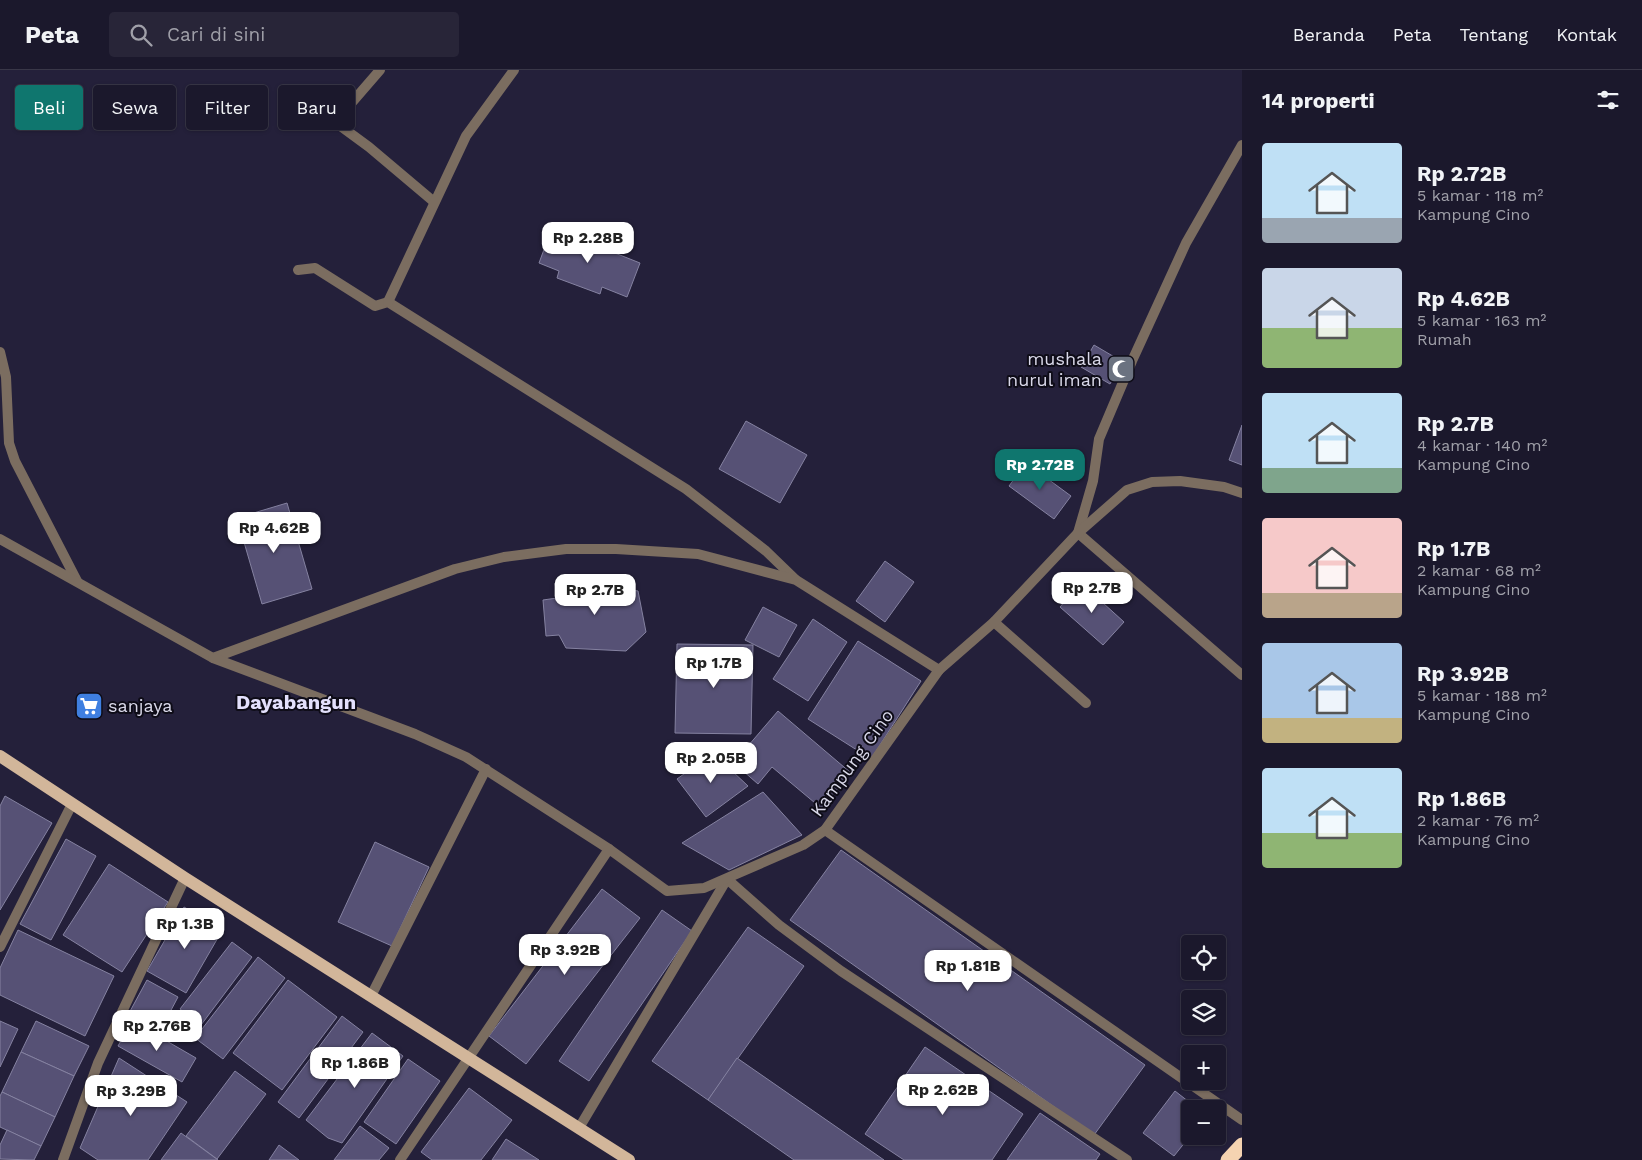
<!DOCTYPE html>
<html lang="id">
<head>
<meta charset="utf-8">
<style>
  body { margin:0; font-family:"Work Sans",sans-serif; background:#282538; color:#f1f3f6; height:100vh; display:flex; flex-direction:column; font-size:19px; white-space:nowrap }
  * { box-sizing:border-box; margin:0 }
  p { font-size:16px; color:#a0a0a9 }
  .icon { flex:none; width:28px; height:28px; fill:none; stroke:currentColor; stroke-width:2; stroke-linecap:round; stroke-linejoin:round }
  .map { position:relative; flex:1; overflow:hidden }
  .drawer { display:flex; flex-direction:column; background:#1b182c; width:400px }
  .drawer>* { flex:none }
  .hud { position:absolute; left:15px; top:15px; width:475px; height:45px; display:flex; gap:10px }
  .controls { position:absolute; left:1181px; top:865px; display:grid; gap:10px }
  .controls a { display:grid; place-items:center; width:45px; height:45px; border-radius:5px; background:#1b182c; box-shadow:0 1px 4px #0004,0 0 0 1px #393748; font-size:25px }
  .price { position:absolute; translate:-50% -42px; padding:0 11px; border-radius:10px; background:#fff; color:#222; font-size:16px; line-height:32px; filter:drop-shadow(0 1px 2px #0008) }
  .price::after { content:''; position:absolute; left:50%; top:30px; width:15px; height:11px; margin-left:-8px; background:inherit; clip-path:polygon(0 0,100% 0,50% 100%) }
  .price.selected { background:#0f766e; color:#fff }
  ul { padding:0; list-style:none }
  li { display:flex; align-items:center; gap:15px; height:125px; padding:0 20px }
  li span { display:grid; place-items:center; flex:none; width:140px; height:100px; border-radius:5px; color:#555 }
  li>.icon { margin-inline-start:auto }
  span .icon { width:60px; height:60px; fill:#fffc; stroke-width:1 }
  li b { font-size:21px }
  h2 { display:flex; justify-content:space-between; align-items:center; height:60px; padding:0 20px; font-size:21px }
  .tag { padding:0 18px; border-radius:5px; background:#1b182c; box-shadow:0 1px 4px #0004,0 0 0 1px #393748; font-size:18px; line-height:45px }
  .tag.selected { background:#0f766e; color:#fff }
  header { display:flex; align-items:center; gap:30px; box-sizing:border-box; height:70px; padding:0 25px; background:#1b182c; border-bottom:1px solid #393748 }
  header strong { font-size:24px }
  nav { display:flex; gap:28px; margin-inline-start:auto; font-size:18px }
  .search { width:350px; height:45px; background:#282538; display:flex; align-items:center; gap:12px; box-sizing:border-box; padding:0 18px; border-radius:5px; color:#a0a0a9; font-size:19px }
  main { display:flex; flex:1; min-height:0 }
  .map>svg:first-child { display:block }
  .building { fill:#565175; stroke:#8582a1 }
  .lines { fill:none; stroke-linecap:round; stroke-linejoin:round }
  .lane { stroke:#7b6d60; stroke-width:10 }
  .street { stroke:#7b6d60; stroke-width:10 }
  .primary { stroke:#d2b69a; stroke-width:12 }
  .highway { stroke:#f5d3b1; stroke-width:15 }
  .labels { text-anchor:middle; stroke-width:4; stroke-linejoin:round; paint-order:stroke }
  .poi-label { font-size:18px; fill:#d9d8e9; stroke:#0e0c17; text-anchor:end }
  .street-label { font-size:18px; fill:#d9d8e9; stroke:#0e0c17 }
  .quarter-label { font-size:20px; font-weight:bold; fill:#e3e0fc; stroke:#0e0c17 }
</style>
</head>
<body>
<header>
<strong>Peta</strong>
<div class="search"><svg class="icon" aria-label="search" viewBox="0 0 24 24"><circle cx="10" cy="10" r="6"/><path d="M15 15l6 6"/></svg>Cari di sini</div>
<nav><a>Beranda</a><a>Peta</a><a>Tentang</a><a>Kontak</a></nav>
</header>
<main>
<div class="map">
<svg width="1242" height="1090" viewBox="0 0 1242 1090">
  <rect width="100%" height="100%" fill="#24203a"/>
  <g class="building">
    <polygon points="552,158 640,193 627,227 602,217 600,224 557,208 559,201 539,193"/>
    <polygon points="1094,275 1123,292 1110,314 1081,297"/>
    <polygon points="746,351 807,385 780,433 719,399"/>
    <polygon points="1242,355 1242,395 1229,390"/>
    <polygon points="1026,393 1071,426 1054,449 1009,416"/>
    <polygon points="287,433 312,519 262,534 237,448"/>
    <polygon points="885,491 914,512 885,552 856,531"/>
    <polygon points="580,511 638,521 646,562 626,581 566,578 559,565 546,566 543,530 557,528 555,513"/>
    <polygon points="1081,513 1124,552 1103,575 1060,537"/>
    <polygon points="763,537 797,555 779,587 745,570"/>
    <polygon points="813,549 847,572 808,631 773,609"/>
    <polygon points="858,571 921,611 871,689 808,649"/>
    <polygon points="677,574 753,575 751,664 675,663"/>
    <polygon points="778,641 851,703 821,738 772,697 758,714 742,700 756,683 748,676"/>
    <polygon points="713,683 748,716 706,747 677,709"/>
    <polygon points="763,722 802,765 729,800 682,773"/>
    <polygon points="5,726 52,753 0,840 0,736"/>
    <polygon points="66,769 96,786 51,870 20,854"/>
    <polygon points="375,772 429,797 392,876 338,852"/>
    <polygon points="841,780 1145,995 1094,1065 790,850"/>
    <polygon points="109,794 168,832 122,902 63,865"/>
    <polygon points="602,819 640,848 526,994 489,966"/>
    <polygon points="184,837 223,859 186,923 147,901"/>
    <polygon points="662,840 692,861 589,1011 559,991"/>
    <polygon points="748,857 804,896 708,1030 652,991"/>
    <polygon points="18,860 114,906 85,966 0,925 0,898"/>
    <polygon points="232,872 252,887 201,955 180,939"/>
    <polygon points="258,887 285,908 223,989 195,968"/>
    <polygon points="147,910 178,927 160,961 128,945"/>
    <polygon points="288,910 337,947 282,1020 233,983"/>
    <polygon points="342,946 363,962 299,1048 278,1032"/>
    <polygon points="0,951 18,959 0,997"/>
    <polygon points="36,951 89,976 74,1006 21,982"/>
    <polygon points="132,951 196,988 182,1012 118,976"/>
    <polygon points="372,963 403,986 342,1073 328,1068 306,1050"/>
    <polygon points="925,977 1023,1044 992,1090 904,1090 865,1064"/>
    <polygon points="21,982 74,1006 55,1047 2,1022"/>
    <polygon points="119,988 187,1032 148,1090 98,1090 80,1078"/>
    <polygon points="737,988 884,1090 794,1090 708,1030"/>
    <polygon points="408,989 440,1011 396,1074 364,1052"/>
    <polygon points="235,1001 266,1024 217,1089 186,1066"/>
    <polygon points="469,1018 512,1050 481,1090 432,1090 421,1082"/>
    <polygon points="1175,1021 1198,1039 1190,1039 1190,1066 1174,1086 1143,1063"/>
    <polygon points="2,1022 55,1047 41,1076 0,1057 0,1026"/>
    <polygon points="1040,1043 1100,1084 1096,1090 1007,1090"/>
    <polygon points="360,1056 389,1078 379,1090 334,1090"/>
    <polygon points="7,1060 41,1076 34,1090 0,1089 0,1075"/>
    <polygon points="181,1063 218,1090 161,1090"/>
    <polygon points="506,1069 539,1090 492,1090"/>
    <polygon points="279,1075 299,1090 269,1090"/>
  </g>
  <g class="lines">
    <polyline class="lane" points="579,1058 727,809 779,855 841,901 1127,1090"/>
    <g class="street">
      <polyline points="380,0 335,52 369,77 433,131"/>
      <polyline points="298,200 315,198 375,236 388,232 686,419 766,481 795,509"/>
      <polyline points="388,232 466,66 514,0"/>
      <polyline points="0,282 6,307 9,373 15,391 77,511"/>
      <polyline points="0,469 213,588 455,499 504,487 566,479 616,479 698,484 796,510 939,600"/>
      <polyline points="994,552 1086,633"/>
      <polyline points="213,588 415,664 466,687 609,779"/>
      <polyline points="1242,605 1078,463 1093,411 1099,369 1132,291 1186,173 1242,75"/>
      <polyline points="825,760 1242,1050"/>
      <polyline points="0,877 72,734"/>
      <polyline points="371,926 486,699"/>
      <polyline points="63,1090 98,993 185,808"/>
      <polyline points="400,1090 609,779 667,821 704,818 803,775 825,760 939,600 994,552 1078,463 1127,420 1152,412 1180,411 1224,417 1242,423"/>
    </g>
    <polyline class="primary" points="0,686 185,808 629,1090"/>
    <polyline class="highway" points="1228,1090 1242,1075"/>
  </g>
  <defs>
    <g id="mosque-square" transform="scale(1.4375)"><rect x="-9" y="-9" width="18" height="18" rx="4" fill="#6b7280" stroke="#0e0c17"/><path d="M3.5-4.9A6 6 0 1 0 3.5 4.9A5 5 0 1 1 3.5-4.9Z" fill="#fff"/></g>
    <g id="supermarket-square" transform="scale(1.4375)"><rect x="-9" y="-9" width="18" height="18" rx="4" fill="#3f7fe0" stroke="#0e0c17"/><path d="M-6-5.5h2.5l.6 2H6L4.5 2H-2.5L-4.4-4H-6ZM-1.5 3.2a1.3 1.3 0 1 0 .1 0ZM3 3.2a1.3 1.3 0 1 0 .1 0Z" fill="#fff"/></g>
  </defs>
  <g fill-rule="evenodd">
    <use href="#mosque-square" x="1121" y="299"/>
    <use href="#supermarket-square" x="89" y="636"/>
  </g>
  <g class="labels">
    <g class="poi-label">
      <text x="1102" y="295">mushala<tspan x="1102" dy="21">nurul iman</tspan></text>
      <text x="108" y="642" text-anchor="start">sanjaya</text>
    </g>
    <g class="street-label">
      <text transform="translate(852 693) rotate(-54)" y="6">Kampung Cino</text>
    </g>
    <g class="quarter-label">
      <text x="296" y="639">Dayabangun</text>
    </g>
  </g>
</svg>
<div class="controls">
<a><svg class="icon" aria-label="locate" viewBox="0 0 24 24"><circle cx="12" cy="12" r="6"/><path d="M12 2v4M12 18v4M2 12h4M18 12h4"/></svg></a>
<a><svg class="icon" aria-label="layers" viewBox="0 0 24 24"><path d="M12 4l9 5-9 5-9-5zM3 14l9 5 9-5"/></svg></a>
<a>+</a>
<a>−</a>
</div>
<b class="price" style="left:588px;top:194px">Rp 2.28B</b>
<b class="price selected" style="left:1040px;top:421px">Rp 2.72B</b>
<b class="price" style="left:274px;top:484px">Rp 4.62B</b>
<b class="price" style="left:1092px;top:544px">Rp 2.7B</b>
<b class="price" style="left:595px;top:546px">Rp 2.7B</b>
<b class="price" style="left:714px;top:619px">Rp 1.7B</b>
<b class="price" style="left:711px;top:714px">Rp 2.05B</b>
<b class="price" style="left:185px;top:880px">Rp 1.3B</b>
<b class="price" style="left:565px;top:906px">Rp 3.92B</b>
<b class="price" style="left:968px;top:922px">Rp 1.81B</b>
<b class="price" style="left:157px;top:982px">Rp 2.76B</b>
<b class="price" style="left:355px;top:1019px">Rp 1.86B</b>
<b class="price" style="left:943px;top:1046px">Rp 2.62B</b>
<b class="price" style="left:131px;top:1047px">Rp 3.29B</b>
<div class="hud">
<a class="tag selected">Beli</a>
<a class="tag">Sewa</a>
<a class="tag">Filter</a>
<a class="tag">Baru</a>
</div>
</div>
<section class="drawer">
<h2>14 properti<svg class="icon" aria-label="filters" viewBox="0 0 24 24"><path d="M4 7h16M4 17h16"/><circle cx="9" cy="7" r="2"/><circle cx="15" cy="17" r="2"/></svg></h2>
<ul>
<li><span style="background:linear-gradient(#bfe0f5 75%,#9aa5b1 0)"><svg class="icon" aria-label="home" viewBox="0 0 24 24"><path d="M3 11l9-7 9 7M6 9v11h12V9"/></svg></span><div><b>Rp 2.72B</b><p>5 kamar · 118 m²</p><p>Kampung Cino</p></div></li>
<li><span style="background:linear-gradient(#c9d6e8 60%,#8fb573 0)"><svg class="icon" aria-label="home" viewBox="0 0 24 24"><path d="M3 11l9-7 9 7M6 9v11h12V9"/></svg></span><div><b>Rp 4.62B</b><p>5 kamar · 163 m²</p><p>Rumah</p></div></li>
<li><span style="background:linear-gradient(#bfe0f5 75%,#7fa58c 0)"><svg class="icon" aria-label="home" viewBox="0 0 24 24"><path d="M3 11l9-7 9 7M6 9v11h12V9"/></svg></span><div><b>Rp 2.7B</b><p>4 kamar · 140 m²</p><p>Kampung Cino</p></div></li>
<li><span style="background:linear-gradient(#f6c9c9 75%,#b9a48a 0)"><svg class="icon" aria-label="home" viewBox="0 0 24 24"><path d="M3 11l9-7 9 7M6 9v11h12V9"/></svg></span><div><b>Rp 1.7B</b><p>2 kamar · 68 m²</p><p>Kampung Cino</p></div></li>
<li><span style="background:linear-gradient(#a9c7e8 75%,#c2b280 0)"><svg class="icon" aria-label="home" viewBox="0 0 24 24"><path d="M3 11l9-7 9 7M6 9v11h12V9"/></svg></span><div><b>Rp 3.92B</b><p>5 kamar · 188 m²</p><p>Kampung Cino</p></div></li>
<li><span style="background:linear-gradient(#bfe0f5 65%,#8fb573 0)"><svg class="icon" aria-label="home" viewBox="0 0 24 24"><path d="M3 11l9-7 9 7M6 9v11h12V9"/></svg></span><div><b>Rp 1.86B</b><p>2 kamar · 76 m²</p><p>Kampung Cino</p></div></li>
</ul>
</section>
</main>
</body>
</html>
